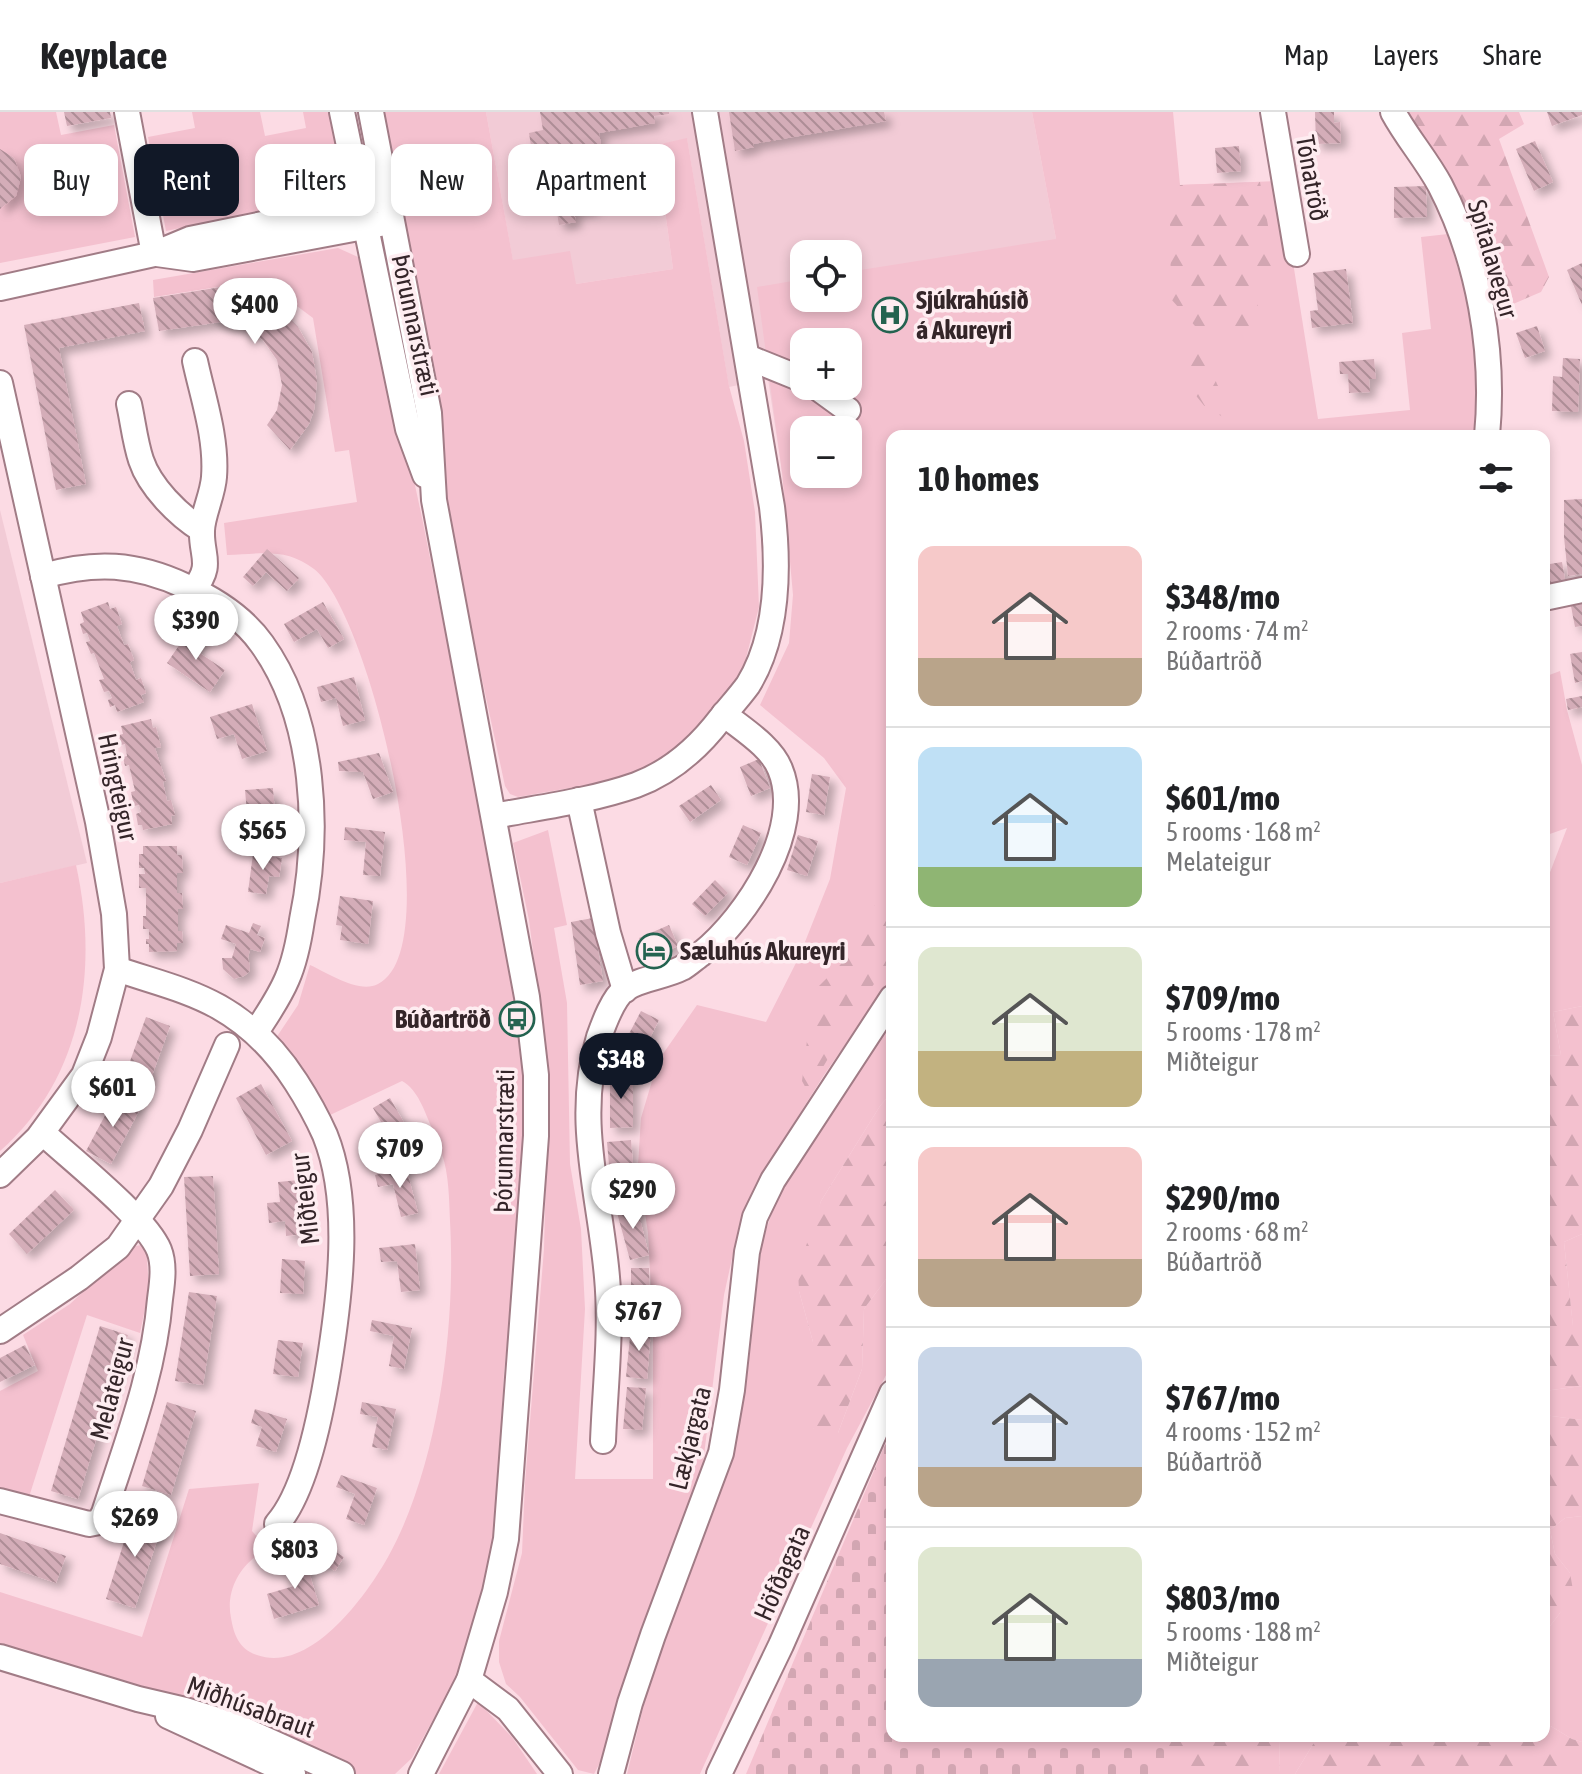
<!DOCTYPE html>
<html lang="en">
<head>
<meta charset="utf-8">
<style>
  body { margin:0; font-family:"Asap Condensed",sans-serif; background:#f2f2f2; color:#202124; height:100vh; display:flex; flex-direction:column; font-size:30px; white-space:nowrap }
  * { box-sizing:border-box; margin:0 }
  p { font-size:26px; color:#757577 }
  .icon { flex:none; width:44px; height:44px; fill:none; stroke:currentColor; stroke-width:2; stroke-linecap:round; stroke-linejoin:round }
  .map { position:relative; flex:1; overflow:hidden }
  .drawer { position:absolute; left:886px; top:318px; width:664px; height:1312px; display:flex; flex-direction:column; background:#fff; border-radius:16px; box-shadow:0 4px 12px #0003 }
  .drawer>* { flex:none }
  .hud { position:absolute; left:24px; top:32px; width:742px; height:72px; display:flex; gap:16px }
  .buttons { position:absolute; left:790px; top:128px; display:grid; gap:16px }
  .buttons a { display:grid; place-items:center; width:72px; height:72px; border-radius:16px; background:#fff; box-shadow:0 4px 12px #0003; font-size:40px }
  .price { position:absolute; translate:-50% -68px; padding:0 18px; border-radius:28px; background:#fff; color:#222; font-size:26px; line-height:52px; filter:drop-shadow(0 2px 4px #0008) }
  .price::after { content:''; position:absolute; left:50%; top:48px; width:24px; height:18px; margin-left:-12px; background:inherit; clip-path:polygon(0 0,100% 0,50% 100%) }
  .price.current { background:#111827; color:#fff }
  ul { padding:0; list-style:none }
  li { display:flex; align-items:center; gap:24px; height:200px; padding:0 32px }
  li+li { border-top:2px solid #e0e0e0 }
  li span { display:grid; place-items:center; flex:none; width:224px; height:160px; border-radius:16px; color:#555 }
  li>.icon { margin-inline-start:auto }
  span .icon { width:96px; height:96px; fill:#fffc; stroke-width:1 }
  li b { font-size:34px }
  h2 { display:flex; justify-content:space-between; align-items:center; height:96px; padding:0 32px; font-size:34px }
  .chip { padding:0 28px; border-radius:16px; background:#fff; box-shadow:0 4px 12px #0003; font-size:28px; line-height:72px }
  .chip.current { background:#111827; color:#fff }
  header { display:flex; align-items:center; gap:48px; box-sizing:border-box; height:112px; padding:0 40px; background:#fff; border-bottom:2px solid #e0e0e0 }
  header strong { font-size:38px }
  nav { display:flex; gap:44px; margin-inline-start:auto; font-size:28px }
  .map>svg:first-child { display:block }
  .built { fill:#f2cbd6; fill-rule:evenodd }
  .green { fill:#f4c1cf; fill-rule:evenodd }
  .forest { fill:url(#forest-firs) }
  .cemetery { fill:url(#cemetery-stones) }
  .building { fill:url(#building-back-hatch); filter:url(#shadow) }
  .lines { fill:none; stroke-linecap:round; stroke-linejoin:round }
  .minor-casing { stroke:#a17c86; stroke-width:28 }
  .minor { stroke:#fff; stroke-width:24 }
  .labels { text-anchor:middle; stroke-width:7; stroke-linejoin:round; paint-order:stroke }
  .street-label { font-size:26px; fill:#342529; stroke:#feedf1 }
  .poi-label { font-size:26px; font-weight:bold; fill:#342529; stroke:#feedf1; text-anchor:start }
</style>
</head>
<body>
<header>
<strong>Keyplace</strong>
<nav><a>Map</a><a>Layers</a><a>Share</a></nav>
</header>
<div class="map">
<svg width="1582" height="1662" viewBox="0 0 1582 1662">
  <defs>
    <pattern id="forest-firs" width="22" height="20" patternUnits="userSpaceOnUse" patternTransform="scale(2)"><rect width="22" height="20" fill="#f4c1cf"/><path d="M5 1l3.5 6h-7zM16 11l3.5 6h-7z" fill="#d2a6b2"/></pattern>
    <pattern id="cemetery-stones" width="16" height="16" patternUnits="userSpaceOnUse" patternTransform="scale(2)"><rect width="16" height="16" fill="#f4c1cf"/><path d="M2 7V4a2 2 0 0 1 4 0v3zM10 15v-3a2 2 0 0 1 4 0v3z" fill="#d2a6b2"/></pattern>
    <pattern id="building-back-hatch" width="6" height="6" patternUnits="userSpaceOnUse" patternTransform="scale(2)"><rect width="6" height="6" fill="#d4adb8"/><path d="M-1 5l2 2M0 0l6 6M5-1l2 2" fill="none" stroke="#ad8d96"/></pattern>
    <filter id="shadow"><feDropShadow dx="6" dy="6" stdDeviation="4" flood-color="#0004"/></filter>
  </defs>
  <rect width="100%" height="100%" fill="#fcdbe4"/>
  <g class="built">
    <path d="M486,0H1032L1056,127L892,324L848,362V318H804L782,360L768,267L729,275L687,27L656,33L673,157L576,172L513,149ZM804,142H848V186H804ZM804,230H848V274H804Z"/>
    <polygon points="0,398 87,751 0,771"/>
  </g>
  <g class="green">
    <polygon points="0,0 56,0 61,23 114,13 135,125 0,151"/>
    <polygon points="192,0 260,0 265,24 306,16 303,0 328,0 339,18 349,74 333,85 166,119 148,25 195,16"/>
    <polygon points="383,0 486,0 513,148 570,139 576,172 673,157 656,33 687,26 729,274 744,329 755,400 759,495 744,554 735,574 677,641 633,665 518,685 510,682 505,674 450,418 436,276"/>
    <path d="M1032,0H1173L1180,73L1280,69L1318,307L1410,298L1402,221L1431,217L1421,125L1448,122L1474,212L1484,287L1474,324H892V865L824,963L770,1049L738,1119L724,1183L701,1367L698,1368L636,1542L602,1647L594,1662L578,1658L520,1585L506,1572L499,1550V1529L522,1441L525,1371L544,1137L547,1021L542,909L529,808L513,731L548,718L567,813L554,816L567,891L570,1052L581,1117L585,1197L575,1367H653V1215L648,1121L638,1054L641,1006L658,949L697,893L766,910L799,845L830,767L846,676L824,646L760,593L789,531L793,483L782,360L757,175L804,167V186H848V160L1056,127ZM804,230H848V274H804ZM804,318H848V362H804Z"/>
    <path d="M338,136L358,145L371,171L421,401L519,887L525,954L526,1056L504,1260L495,1434L480,1504L450,1577L412,1646L395,1662H355L248,1612L181,1586L0,1533V1480L142,1525L189,1377L259,1371L252,1419L268,1437C242,1449 225,1477 231,1506C234,1523 239,1537 257,1543C309,1562 365,1486 388,1445C439,1353 456,1213 450,1109C449,1087 449,1063 442,1042C439,1033 434,1024 431,1014C424,998 418,978 402,969L328,1004L274,929L298,893L310,853C328,861 359,882 378,872C451,836 369,499 314,457C286,435 260,442 227,443L224,411L357,390L349,338L335,340L313,206L262,168L154,185L153,168Z"/>
    <polygon points="1560,559 1567,598 1582,653 1582,894 1553,900 1561,943 1544,944 1544,776 1567,716 1544,724 1544,565"/>
    <path d="M76,753C99,857 83,966 0,1039V771Z"/>
    <polygon points="892,910 892,980 880,994 821,1089 799,1179 813,1230 813,1316 838,1321 862,1257 864,1197 892,1159 892,1252 847,1336 700,1662 627,1662 647,1580 679,1477 713,1402 731,1341 748,1255 762,1130 777,1086"/>
    <polygon points="1582,1122 1582,1214 1573,1215 1564,1130"/>
    <polygon points="146,1132 149,1177 140,1221 87,1203 28,1388 0,1387 0,1279 38,1259 23,1223 70,1192 131,1135"/>
    <polygon points="1582,1274 1582,1308 1544,1303 1544,1279"/>
    <polygon points="1582,1404 1582,1630 1572,1627 1544,1610 1544,1522 1560,1501 1570,1461 1555,1442 1550,1418 1565,1406"/>
    <polygon points="478,1590 512,1625 537,1662 439,1662"/>
    <polygon points="1280,1624 1318,1624 1295,1662 1279,1662"/>
  </g>
  <g class="forest">
    <polygon points="1404,0 1519,0 1524,12 1499,27 1549,165 1541,180 1499,198 1495,168 1473,121"/>
    <polygon points="1260,70 1269,119 1271,155 1257,183 1259,213 1240,220 1195,214 1171,187 1170,106 1180,73"/>
    <path d="M1200,226L1207,228C1214,241 1211,254 1215,267C1220,282 1230,288 1238,299V308H1229L1206,296L1189,275L1185,235L1189,228Z"/>
    <polygon points="892,781 892,848 868,880 808,980 802,969 813,880 841,852 862,803"/>
    <polygon points="1582,894 1582,1122 1564,1130 1573,1214 1582,1214 1582,1274 1544,1279 1544,944 1561,943 1553,900"/>
    <polygon points="892,980 892,1159 864,1197 862,1257 838,1321 830,1328 813,1316 813,1230 799,1179 798,1158 821,1089 880,994"/>
    <polygon points="1544,1303 1582,1308 1582,1404 1565,1406 1550,1418 1555,1442 1570,1461 1573,1478 1560,1501 1544,1522"/>
    <polygon points="1544,1610 1572,1627 1582,1630 1582,1662 1295,1662 1318,1624 1544,1624"/>
    <polygon points="1168,1624 1280,1624 1279,1662 1168,1662"/>
  </g>
  <polygon class="cemetery" points="892,1316 892,1624 1168,1624 1168,1662 746,1662"/>
  <g class="building">
    <polygon points="64,0 110,0 111,6 67,14"/>
    <polygon points="540,0 669,0 669,2 654,4 655,11 599,21 602,38 585,41 594,96 574,100 576,110 559,113 545,31 531,34 529,21 543,18"/>
    <polygon points="729,0 884,0 886,9 753,32 754,35 735,39"/>
    <polygon points="1315,0 1334,0 1334,11 1340,10 1341,31 1316,32"/>
    <polygon points="1547,0 1582,0 1582,3 1552,14"/>
    <polygon points="1535,29 1553,70 1534,79 1516,37"/>
    <polygon points="1239,34 1241,59 1217,61 1215,36"/>
    <polygon points="0,37 14,46 21,65 16,84 0,97"/>
    <polygon points="1426,74 1427,105 1394,106 1394,75"/>
    <polygon points="1582,151 1582,193 1567,158"/>
    <polygon points="1346,157 1353,211 1312,216 1310,199 1318,198 1313,161"/>
    <polygon points="221,175 251,180 277,194 298,215 312,240 317,269 314,298 309,312 290,338 267,313 277,298 282,273 277,248 263,228 244,215 221,210 159,219 153,186"/>
    <polygon points="139,191 145,219 59,236 86,372 56,378 24,213"/>
    <polygon points="1537,214 1545,239 1525,246 1516,221"/>
    <polygon points="1563,246 1580,247 1578,300 1552,299 1553,264 1562,265"/>
    <polygon points="1374,247 1376,267 1369,267 1370,280 1349,281 1348,262 1340,262 1339,250"/>
    <polygon points="1582,387 1582,462 1568,464 1564,425 1564,388"/>
    <polygon points="267,437 299,466 287,479 266,460 253,474 243,465"/>
    <polygon points="1562,450 1565,467 1550,472 1549,467 1544,468 1544,453"/>
    <polygon points="1582,487 1582,514 1575,515 1570,489"/>
    <polygon points="108,490 110,497 116,495 122,512 117,514 124,533 128,532 134,548 130,550 136,568 141,566 146,581 141,583 144,590 117,600 115,593 110,595 108,588 112,586 109,579 104,580 99,568 104,567 94,541 91,542 86,530 90,529 87,521 83,522 80,512 84,510 81,500"/>
    <polygon points="323,490 344,527 328,536 317,517 294,530 284,512"/>
    <polygon points="191,516 204,525 195,538 225,558 210,580 167,551"/>
    <polygon points="1582,540 1582,569 1575,571 1570,542"/>
    <polygon points="354,565 365,608 343,614 336,586 321,590 317,575"/>
    <polygon points="1582,584 1582,595 1568,598 1566,587"/>
    <polygon points="252,592 267,639 242,647 234,622 217,627 210,605"/>
    <polygon points="151,607 153,616 156,615 161,635 155,636 166,669 163,670 167,689 171,688 175,703 171,704 172,712 143,718 142,713 138,713 136,702 141,700 139,693 134,694 131,680 135,679 129,653 125,654 123,645 127,644 125,632 121,633 119,623 123,622 121,614"/>
    <polygon points="379,641 393,680 373,687 363,660 339,659 338,650"/>
    <polygon points="759,647 770,676 751,684 740,655"/>
    <polygon points="812,662 830,665 824,703 806,700"/>
    <polygon points="711,673 721,688 690,710 679,694"/>
    <polygon points="273,676 276,714 258,716 256,700 247,701 245,678"/>
    <polygon points="743,713 761,721 747,753 729,745"/>
    <polygon points="345,715 385,720 380,764 363,763 366,730 344,728"/>
    <polygon points="798,723 818,729 807,764 787,758"/>
    <polygon points="143,734 177,734 177,743 182,743 183,761 177,761 177,781 182,781 183,797 178,797 178,819 182,819 183,831 177,831 177,839 149,840 149,832 146,832 146,827 149,827 149,817 143,817 143,804 146,804 146,776 139,776 139,762 145,762 144,756 139,756 139,742 143,742"/>
    <polygon points="253,742 282,746 279,765 269,764 266,782 248,780"/>
    <polygon points="715,768 728,781 705,804 692,792"/>
    <polygon points="340,784 373,789 368,832 340,828 342,814 336,813"/>
    <polygon points="593,806 603,869 580,873 571,810"/>
    <polygon points="253,811 261,814 257,823 265,826 260,840 250,837 248,846 250,854 249,860 244,864 234,867 223,857 222,846 232,846 236,832 221,827 226,813 249,821"/>
    <polygon points="669,813 678,834 648,847 639,826"/>
    <polygon points="641,899 659,908 638,949 620,939"/>
    <polygon points="146,905 170,914 149,972 125,963"/>
    <polygon points="610,962 633,962 633,1015 610,1016"/>
    <polygon points="261,972 292,1029 266,1043 236,986"/>
    <polygon points="116,983 141,995 111,1052 86,1039"/>
    <polygon points="390,986 410,1021 393,1031 373,996"/>
    <polygon points="631,1028 636,1086 612,1088 607,1030"/>
    <polygon points="406,1055 418,1101 401,1105 393,1072 378,1075 375,1063"/>
    <polygon points="213,1064 219,1162 190,1164 184,1065"/>
    <polygon points="299,1068 304,1122 286,1124 285,1109 269,1111 267,1091 280,1090 278,1070"/>
    <polygon points="55,1078 74,1098 27,1142 9,1122"/>
    <polygon points="636,1091 649,1143 630,1148 616,1097"/>
    <polygon points="415,1132 420,1178 401,1180 397,1149 381,1150 379,1136"/>
    <polygon points="282,1147 305,1149 303,1182 280,1181"/>
    <polygon points="631,1156 649,1156 650,1207 631,1207"/>
    <polygon points="189,1180 217,1184 203,1273 175,1269"/>
    <polygon points="372,1208 412,1216 404,1257 389,1254 394,1224 370,1219"/>
    <polygon points="100,1214 128,1223 78,1387 51,1379"/>
    <polygon points="631,1215 651,1217 647,1267 626,1265"/>
    <polygon points="278,1228 303,1231 298,1265 273,1262"/>
    <polygon points="25,1233 35,1253 0,1270 0,1246"/>
    <polygon points="627,1275 646,1276 642,1318 623,1317"/>
    <polygon points="167,1290 196,1299 171,1383 142,1374"/>
    <polygon points="362,1290 396,1297 387,1338 372,1335 378,1305 360,1302"/>
    <polygon points="255,1297 287,1307 276,1340 256,1334 262,1315 251,1311"/>
    <polygon points="341,1363 377,1376 364,1413 346,1407 355,1382 336,1375"/>
    <polygon points="134,1398 164,1407 135,1496 106,1487"/>
    <polygon points="0,1421 66,1444 56,1471 0,1452"/>
    <polygon points="321,1430 344,1445 335,1459 312,1444"/>
    <polygon points="304,1443 319,1493 274,1507 267,1482 294,1474 287,1448"/>
  </g>
  <g class="lines">
    <g class="minor-casing">
      <g id="minor">
        <polyline points="127,0 154,142"/>
        <polyline points="342,0 408,317 425,363"/>
        <polyline points="371,0 429,301 434,388 527,885 536,963 536,1024 506,1427 495,1480 469,1568 421,1662"/>
        <polyline points="1273,0 1297,142"/>
        <path d="M1393,0C1407,26 1426,47 1440,73C1479,148 1495,240 1487,324"/>
        <polyline points="157,142 193,147 380,112"/>
        <polyline points="0,176 154,142 190,127 375,89"/>
        <polyline points="747,245 804,268"/>
        <polyline points="0,271 98,710 114,802 117,857 99,925 84,963 38,1026 0,1063"/>
        <polyline points="815,274 848,298"/>
        <path d="M129,292C133,310 135,330 141,348C150,375 178,403 202,418"/>
        <path d="M43,464C95,449 136,451 185,474C214,487 243,505 262,532C316,607 320,721 302,808C299,828 295,849 287,867C279,886 267,903 256,920"/>
        <path d="M193,478C214,453 201,444 202,419C202,404 213,382 214,365C217,326 203,286 195,249"/>
        <polyline points="1544,486 1582,478"/>
        <polyline points="579,688 608,821 625,878"/>
        <path d="M494,704C541,695 590,689 636,673C671,660 699,635 721,606C730,595 740,584 748,573C780,521 779,452 772,395L705,0"/>
        <path d="M117,857C151,869 187,877 219,895C251,913 276,939 296,970C307,987 317,1005 325,1023C352,1090 340,1183 329,1252C322,1296 307,1378 277,1412"/>
        <polyline points="0,1219 79,1166 118,1135 161,1074 190,1018 227,933"/>
        <path d="M603,1329C605,1275 612,1219 607,1165C600,1083 574,1007 599,925C604,911 613,886 625,877C641,866 665,865 682,856C689,852 695,846 701,842C747,805 805,717 780,657C771,634 742,617 724,602"/>
        <path d="M0,1389L89,1412L99,1410L104,1401C127,1330 154,1261 160,1187C162,1172 165,1153 159,1138C146,1106 71,1047 43,1021"/>
        <polyline points="0,1545 138,1587 185,1598 234,1613 342,1662"/>
        <polyline points="469,1568 508,1597 560,1662"/>
        <polyline points="168,1604 293,1662"/>
        <polyline points="611,1662 630,1591 653,1523 721,1341 732,1278 747,1140 755,1105 773,1068 892,886"/>
        <polyline points="719,1662 781,1533 892,1281"/>
      </g>
    </g>
    <use href="#minor" class="minor"/>
  </g>
  <defs>
    <g id="hospital-ring" transform="scale(1.8)"><circle r="9.5" fill="#feedf1" stroke="#246350" stroke-width="1.5"/><path d="M-5-5h3v3.5h4V-5h3V5h-3V1.5h-4V5h-3Z" fill="#246350"/></g>
    <g id="hotel-ring" transform="scale(1.8)"><circle r="9.5" fill="#feedf1" stroke="#246350" stroke-width="1.5"/><path d="M-6-4.5h1.5V1H6V5H4.5V3h-9V5H-6ZM-4 0a1.8 1.8 0 1 1 3.6 0ZM.5 0V-2.5h3Q6-2.5 6 0Z" fill="#246350"/></g>
    <g id="bus-ring" transform="scale(1.8)"><circle r="9.5" fill="#feedf1" stroke="#246350" stroke-width="1.5"/><path d="M-5-6H5V4H4V6H2V4H-2V6H-4V4H-5ZM-3.5-4V0h7V-4ZM-3.5 1.2v1.5H-2V1.2ZM2 1.2v1.5H3.5V1.2Z" fill="#246350"/></g>
  </defs>
  <g fill-rule="evenodd">
    <use href="#hospital-ring" x="890" y="203"/>
    <use href="#hotel-ring" x="654" y="839"/>
    <use href="#bus-ring" x="517" y="907"/>
  </g>
  <g class="labels">
    <g class="street-label">
      <text transform="translate(1312 66) rotate(80)" y="9">Tónatröð</text>
      <text transform="translate(1493 147) rotate(74)" y="9">Spítalavegur</text>
      <text transform="translate(415 213) rotate(78)" y="9">Þórunnarstræti</text>
      <text transform="translate(118 675) rotate(78)" y="9">Hringteigur</text>
      <text transform="translate(504 1029) rotate(-89)" y="9">Þórunnarstræti</text>
      <text transform="translate(305 1087) rotate(-97)" y="9">Miðteigur</text>
      <text transform="translate(112 1277) rotate(-75)" y="9">Melateigur</text>
      <text transform="translate(690 1326) rotate(-76)" y="9">Lækjargata</text>
      <text transform="translate(782 1461) rotate(-66)" y="9">Höfðagata</text>
      <text transform="translate(251 1595) rotate(20)" y="9">Miðhúsabraut</text>
    </g>
    <g class="poi-label">
      <text x="916" y="197">Sjúkrahúsið<tspan x="916" dy="30">á Akureyri</tspan></text>
      <text x="680" y="848">Sæluhús Akureyri</text>
      <text x="491" y="916" text-anchor="end">Búðartröð</text>
    </g>
  </g>
</svg>
<div class="buttons">
<a><svg class="icon" aria-label="locate" viewBox="0 0 24 24"><circle cx="12" cy="12" r="6"/><path d="M12 2v4M12 18v4M2 12h4M18 12h4"/></svg></a>
<a>+</a>
<a>−</a>
</div>
<b class="price" style="left:255px;top:234px">$400</b>
<b class="price" style="left:196px;top:550px">$390</b>
<b class="price" style="left:263px;top:760px">$565</b>
<b class="price current" style="left:621px;top:989px">$348</b>
<b class="price" style="left:113px;top:1017px">$601</b>
<b class="price" style="left:400px;top:1078px">$709</b>
<b class="price" style="left:633px;top:1119px">$290</b>
<b class="price" style="left:639px;top:1241px">$767</b>
<b class="price" style="left:135px;top:1447px">$269</b>
<b class="price" style="left:295px;top:1479px">$803</b>
<div class="hud">
<a class="chip">Buy</a>
<a class="chip current">Rent</a>
<a class="chip">Filters</a>
<a class="chip">New</a>
<a class="chip">Apartment</a>
</div>
<section class="drawer">
<h2>10 homes<svg class="icon" aria-label="filters" viewBox="0 0 24 24"><path d="M4 7h16M4 17h16"/><circle cx="9" cy="7" r="2"/><circle cx="15" cy="17" r="2"/></svg></h2>
<ul>
<li><span style="background:linear-gradient(#f6c9c9 70%,#b9a48a 0)"><svg class="icon" aria-label="home" viewBox="0 0 24 24"><path d="M3 11l9-7 9 7M6 9v11h12V9"/></svg></span><div><b>$348/mo</b><p>2 rooms · 74 m²</p><p>Búðartröð</p></div></li>
<li><span style="background:linear-gradient(#bfe0f5 75%,#8fb573 0)"><svg class="icon" aria-label="home" viewBox="0 0 24 24"><path d="M3 11l9-7 9 7M6 9v11h12V9"/></svg></span><div><b>$601/mo</b><p>5 rooms · 168 m²</p><p>Melateigur</p></div></li>
<li><span style="background:linear-gradient(#dfe7d0 65%,#c2b280 0)"><svg class="icon" aria-label="home" viewBox="0 0 24 24"><path d="M3 11l9-7 9 7M6 9v11h12V9"/></svg></span><div><b>$709/mo</b><p>5 rooms · 178 m²</p><p>Miðteigur</p></div></li>
<li><span style="background:linear-gradient(#f6c9c9 70%,#b9a48a 0)"><svg class="icon" aria-label="home" viewBox="0 0 24 24"><path d="M3 11l9-7 9 7M6 9v11h12V9"/></svg></span><div><b>$290/mo</b><p>2 rooms · 68 m²</p><p>Búðartröð</p></div></li>
<li><span style="background:linear-gradient(#c9d6e8 75%,#b9a48a 0)"><svg class="icon" aria-label="home" viewBox="0 0 24 24"><path d="M3 11l9-7 9 7M6 9v11h12V9"/></svg></span><div><b>$767/mo</b><p>4 rooms · 152 m²</p><p>Búðartröð</p></div></li>
<li><span style="background:linear-gradient(#dfe7d0 70%,#9aa5b1 0)"><svg class="icon" aria-label="home" viewBox="0 0 24 24"><path d="M3 11l9-7 9 7M6 9v11h12V9"/></svg></span><div><b>$803/mo</b><p>5 rooms · 188 m²</p><p>Miðteigur</p></div></li>
</ul>
</section>
</div>
</body>
</html>
